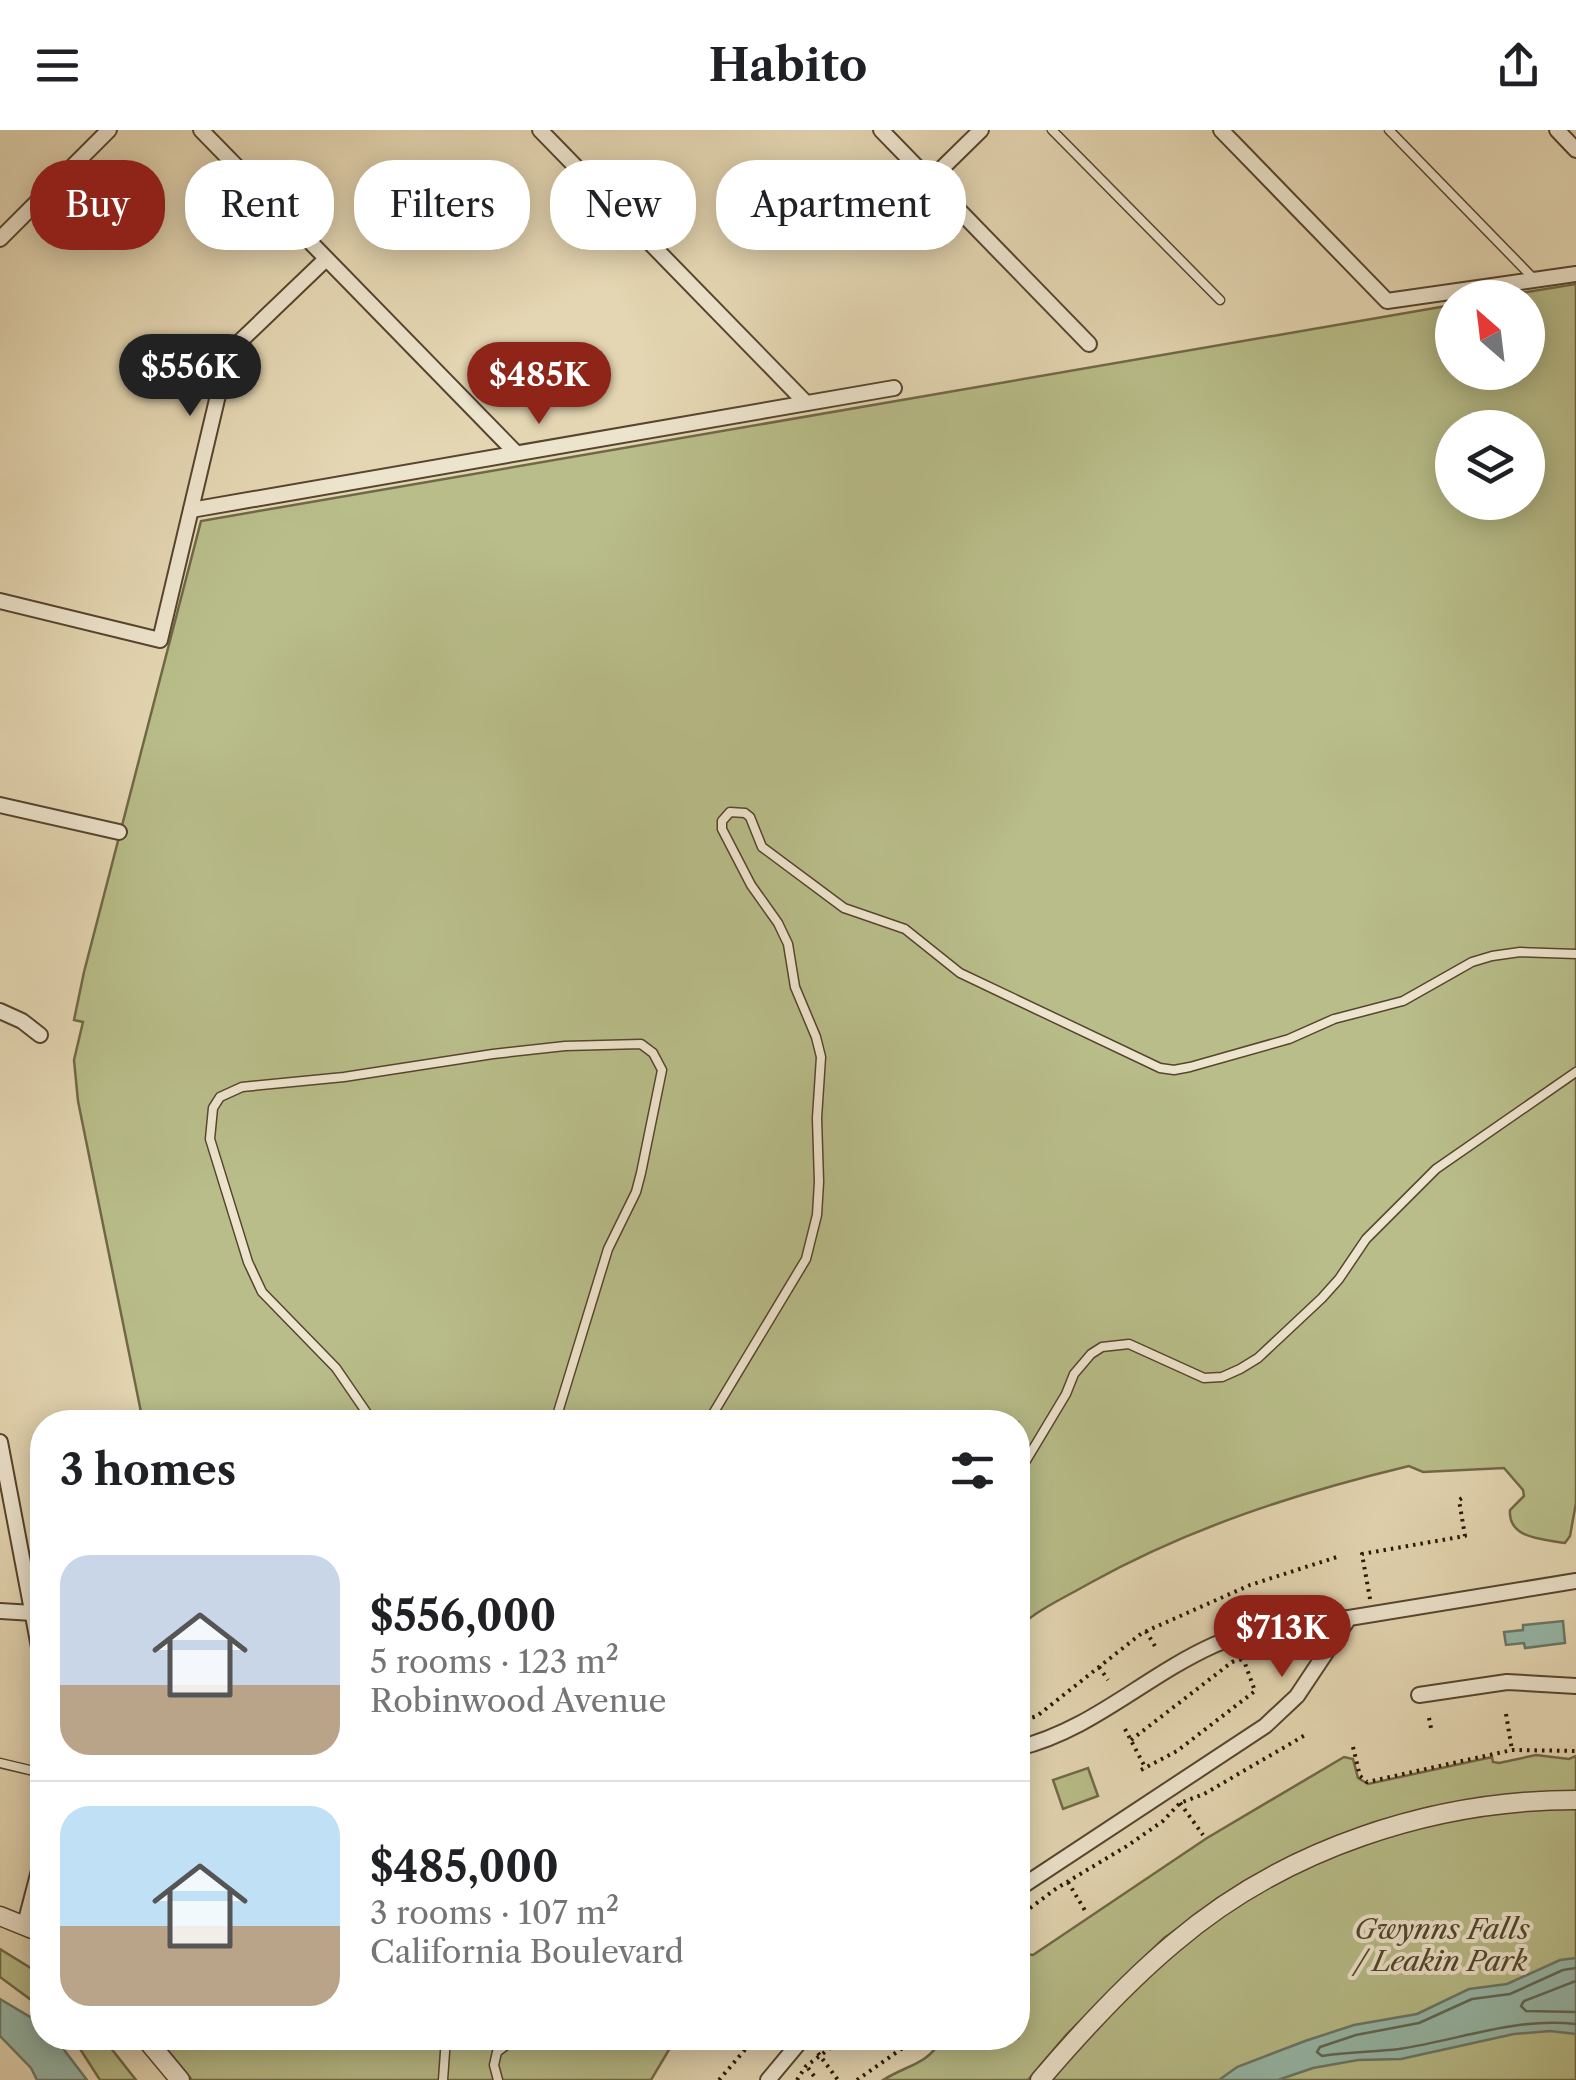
<!DOCTYPE html>
<html lang="en">
<head>
<meta charset="utf-8">
<style>
  body { margin:0; font-family:"Libre Caslon Text",serif; background:#f2f2f2; color:#202124; height:100vh; display:flex; flex-direction:column; font-size:38px; white-space:nowrap }
  * { box-sizing:border-box; margin:0 }
  p { font-size:32px; color:#757577 }
  .icon { flex:none; width:55px; height:55px; fill:none; stroke:currentColor; stroke-width:2; stroke-linecap:round; stroke-linejoin:round }
  .map { position:relative; flex:1; overflow:hidden }
  .details { position:absolute; left:30px; top:1280px; width:1000px; height:640px; display:flex; flex-direction:column; background:#fff; border-radius:40px; box-shadow:0 5px 25px #0003 }
  .details>* { flex:none }
  .banner { position:absolute; left:30px; top:30px; width:1000px; height:90px; display:flex; gap:20px }
  .needle { width:65px; rotate:332deg }
  .tools { position:absolute; left:1435px; top:150px; display:grid; gap:20px }
  .tools a { display:grid; place-items:center; width:110px; height:110px; border-radius:50%; background:#fff; box-shadow:0 5px 25px #0003; font-size:50px }
  .price { position:absolute; translate:-50% -85px; padding:0 22px; border-radius:35px; background:#8f2418; color:#fff; font-size:32px; line-height:65px; filter:drop-shadow(0 2px 5px #0008) }
  .price::after { content:''; position:absolute; left:50%; top:60px; width:30px; height:22px; margin-left:-15px; background:inherit; clip-path:polygon(0 0,100% 0,50% 100%) }
  .price.on { background:#222; color:#fff }
  ul { padding:0; list-style:none }
  li { display:flex; align-items:center; gap:30px; height:250px; padding:0 30px }
  li+li { border-top:2px solid #e0e0e0 }
  li span { display:grid; place-items:center; flex:none; width:280px; height:200px; border-radius:30px; color:#555 }
  li>.icon { margin-inline-start:auto }
  span .icon { width:120px; height:120px; fill:#fffc; stroke-width:1 }
  li b { font-size:42px }
  h2 { display:flex; justify-content:space-between; align-items:center; height:120px; padding:0 30px; font-size:42px }
  .tag { padding:0 35px; border-radius:40px; background:#fff; box-shadow:0 5px 25px #0003; font-size:35px; line-height:90px }
  .tag.on { background:#8f2418; color:#fff }
  header { display:flex; justify-content:space-between; align-items:center; height:130px; padding:0 30px; background:#fff; font-size:45px; font-weight:700 }
  .map>svg:first-child { display:block }
  .green { fill:#b8bd89; stroke:#706946; stroke-width:2.5; fill-rule:evenodd }
  .water { fill:#96b9aa; stroke:#6a7767; stroke-width:2.5 }
  .lines { fill:none; stroke-linecap:round; stroke-linejoin:round }
  .shore { stroke:#5f6756; stroke-width:2.5 }
  .service-casing { stroke:#57452e; stroke-width:11 }
  .minor-casing { stroke:#57452e; stroke-width:18 }
  .tertiary-casing { stroke:#57452e; stroke-width:21 }
  .path { stroke:#281502; stroke-width:4; stroke-dasharray:2.5 5; stroke-linecap:butt }
  .service { stroke:#ede4cd; stroke-width:8 }
  .minor { stroke:#ede4cd; stroke-width:14 }
  .tertiary { stroke:#ede4cd; stroke-width:18 }
  .labels { text-anchor:middle; stroke-width:8; stroke-linejoin:round; paint-order:stroke }
  .park-label { font-size:28px; font-style:italic; fill:#53472a; stroke:#ede4cd }
</style>
</head>
<body>
<header><svg class="icon" aria-label="menu" viewBox="0 0 24 24"><path d="M4 6h16M4 12h16M4 18h16"/></svg>Habito<svg class="icon" aria-label="share" viewBox="0 0 24 24"><path d="M12 15V3M7 8l5-5 5 5M5 13v7h14v-7"/></svg></header>
<div class="map">
<svg width="1576" height="1950" viewBox="0 0 1576 1950">
  <rect width="100%" height="100%" fill="#e4d6b2"/>
  <filter id="stains"><feTurbulence type="fractalNoise" baseFrequency=".002" numOctaves="4"/><feColorMatrix values="0 0 0 0 .2 0 0 0 0 .09 0 0 0 0 .02 0 0 0 .5 -.17"/></filter>
  <radialGradient id="worn" r=".72"><stop offset=".6" stop-color="#630" stop-opacity="0"/><stop offset="1" stop-color="#630" stop-opacity=".3"/></radialGradient>
  <g class="green">
    <path d="M1576,154V1373L1570,1406L1565,1413C1543,1409 1508,1409 1510,1380L1524,1366L1523,1360L1504,1338L1423,1342L1409,1336C1297,1363 1191,1397 1090,1453C1066,1467 1038,1479 1018,1498V1292H143L78,971L74,930L83,892L74,890L84,842L201,391L1452,175V242H1528V168L1496,167ZM1452,298H1528V372H1452Z"/>
    <path d="M1536,1625L1569,1629L1576,1626V1661L1430,1677L1372,1693L1309,1719L1225,1766L1164,1808L1066,1905L1028,1950H883C909,1934 927,1935 943,1908H1018V1830L1026,1824L1033,1825L1207,1708L1344,1627L1353,1629L1358,1648L1368,1654L1492,1627L1493,1632L1499,1633Z"/>
    <polygon points="1088,1638 1098,1666 1063,1679 1053,1650"/>
    <path d="M1576,1677V1950H1050C1086,1909 1122,1864 1164,1829C1238,1767 1330,1715 1425,1693C1474,1682 1526,1679 1576,1677Z"/>
    <polygon points="0,1819 42,1845 42,1878 0,1847"/>
    <polygon points="73,1908 103,1908 136,1950 100,1950"/>
    <polygon points="164,1908 676,1908 651,1950 192,1950 162,1913"/>
  </g>
  <g class="water">
    <polygon points="1563,1491 1565,1513 1525,1518 1524,1513 1506,1515 1504,1502 1523,1500 1523,1495"/>
    <polygon points="1576,1828 1576,1904 1550,1901 1514,1904 1401,1929 1358,1930 1313,1938 1278,1950 1219,1950 1237,1937 1305,1911 1354,1895 1417,1884 1469,1859 1507,1854 1560,1830"/>
    <polygon points="0,1869 42,1894 42,1908 55,1908 87,1950 37,1950 31,1938 0,1906"/>
  </g>
  <g class="lines">
    <g class="shore">
      <path d="M1576,1838L1563,1840L1510,1864L1472,1869L1419,1893L1356,1905L1320,1917L1317,1922L1322,1926C1348,1922 1374,1922 1399,1919C1460,1910 1514,1887 1576,1894"/>
      <polyline points="1576,1851 1524,1871 1521,1876 1526,1881 1576,1882"/>
    </g>
    <g class="service-casing">
      <g id="service">
        <polyline points="1052,0 1220,170"/>
        <polyline points="1389,0 1536,151"/>
        <polyline points="373,1292 336,1238 262,1162 248,1132 210,1009 213,978 220,967 242,957 344,947 493,924 565,916 641,914 653,923 662,940 641,1043 636,1062 608,1119 555,1292"/>
        <polyline points="708,1292 806,1129 817,1085 819,1052 817,988 821,927 816,907 795,857 788,814 778,793 751,755 722,699 722,691 730,682 745,683 750,687 762,717 844,778 905,799 960,843 1160,938 1174,940 1190,937 1289,909 1334,889 1403,871 1472,832 1492,826 1520,822 1576,824"/>
        <polyline points="1018,1344 1066,1264 1074,1244 1091,1224 1102,1217 1129,1214 1204,1248 1222,1247 1240,1239 1258,1228 1322,1168 1339,1149 1366,1109 1436,1039 1576,942"/>
        <polyline points="0,1633 42,1643"/>
        <polyline points="443,1950 446,1908"/>
        <polyline points="498,1950 494,1935 497,1922 513,1910 531,1908"/>
      </g>
    </g>
    <g class="minor-casing">
      <g id="minor">
        <polyline points="201,0 516,323"/>
        <polyline points="540,0 806,273"/>
        <polyline points="881,0 1089,214"/>
        <polyline points="1221,0 1387,171 1576,144"/>
        <polyline points="1557,0 1576,20"/>
        <polyline points="930,50 981,0"/>
        <polyline points="0,109 109,0"/>
        <polyline points="191,380 894,258"/>
        <polyline points="0,471 160,510 228,223 326,129"/>
        <polyline points="0,675 119,702"/>
        <polyline points="0,881 22,891 40,905"/>
        <polyline points="0,1312 42,1533"/>
        <polyline points="0,1481 33,1483"/>
        <polyline points="1419,1565 1507,1552 1576,1556"/>
        <path d="M1018,1618C1092,1600 1145,1546 1214,1515C1256,1496 1303,1493 1349,1488"/>
        <polyline points="1018,1759 1265,1596 1297,1566 1349,1488 1576,1451"/>
        <polyline points="25,1794 42,1729"/>
        <polyline points="768,1950 803,1908"/>
      </g>
    </g>
    <g class="tertiary-casing">
      <g id="tertiary">
        <polyline points="0,1786 42,1803"/>
        <polyline points="145,1908 180,1950"/>
        <path d="M1040,1950C1081,1902 1125,1854 1174,1813C1284,1719 1432,1670 1576,1670"/>
      </g>
    </g>
    <g class="path">
      <polyline points="1370,1469 1362,1424 1465,1406 1459,1370 1464,1367"/>
      <polyline points="1146,1501 1156,1518"/>
      <polyline points="1099,1537 1108,1550"/>
      <polyline points="1506,1584 1512,1620"/>
      <polyline points="1429,1588 1431,1598"/>
      <polyline points="1018,1592 1037,1586 1142,1503 1250,1455 1337,1427 1337,1424"/>
      <polyline points="1125,1599 1146,1639"/>
      <polyline points="1131,1610 1232,1532 1246,1528"/>
      <polyline points="1353,1617 1360,1646 1367,1652 1512,1620 1576,1621"/>
      <polyline points="1141,1640 1177,1621 1255,1561 1243,1528"/>
      <polyline points="1018,1672 1022,1689 1018,1690"/>
      <polyline points="1180,1673 1203,1705"/>
      <polyline points="1068,1752 1087,1784"/>
      <polyline points="1018,1787 1057,1758 1127,1716 1163,1691 1180,1673 1204,1664 1307,1604"/>
      <polyline points="818,1923 838,1950"/>
      <polyline points="808,1938 817,1950"/>
      <polyline points="719,1950 755,1908"/>
      <polyline points="797,1950 806,1936 844,1908"/>
      <polyline points="857,1950 917,1908"/>
    </g>
    <use href="#service" class="service"/>
    <use href="#minor" class="minor"/>
    <use href="#tertiary" class="tertiary"/>
  </g>
  <g class="labels">
    <g class="park-label">
      <text x="1442" y="1809">Gwynns Falls<tspan x="1442" dy="32">/ Leakin Park</tspan></text>
    </g>
  </g>
  <rect width="100%" height="100%" filter="url(#stains)"/>
  <rect width="100%" height="100%" fill="url(#worn)"/>
</svg>
<div class="tools">
<a><svg class="needle" viewBox="-14 -14 28 28"><path d="M0-13l5 13h-10z" fill="#e53935"/><path d="M0 13l5-13h-10z" fill="#757577"/></svg></a>
<a><svg class="icon" aria-label="layers" viewBox="0 0 24 24"><path d="M12 4l9 5-9 5-9-5zM3 14l9 5 9-5"/></svg></a>
</div>
<b class="price on" style="left:190px;top:289px">$556K</b>
<b class="price" style="left:539px;top:297px">$485K</b>
<b class="price" style="left:1282px;top:1550px">$713K</b>
<div class="banner">
<a class="tag on">Buy</a>
<a class="tag">Rent</a>
<a class="tag">Filters</a>
<a class="tag">New</a>
<a class="tag">Apartment</a>
</div>
<section class="details">
<h2>3 homes<svg class="icon" aria-label="filters" viewBox="0 0 24 24"><path d="M4 7h16M4 17h16"/><circle cx="9" cy="7" r="2"/><circle cx="15" cy="17" r="2"/></svg></h2>
<ul>
<li><span style="background:linear-gradient(#c9d6e8 65%,#b9a48a 0)"><svg class="icon" aria-label="home" viewBox="0 0 24 24"><path d="M3 11l9-7 9 7M6 9v11h12V9"/></svg></span><div><b>$556,000</b><p>5 rooms · 123 m²</p><p>Robinwood Avenue</p></div></li>
<li><span style="background:linear-gradient(#bfe0f5 60%,#b9a48a 0)"><svg class="icon" aria-label="home" viewBox="0 0 24 24"><path d="M3 11l9-7 9 7M6 9v11h12V9"/></svg></span><div><b>$485,000</b><p>3 rooms · 107 m²</p><p>California Boulevard</p></div></li>
</ul>
</section>
</div>
</body>
</html>
